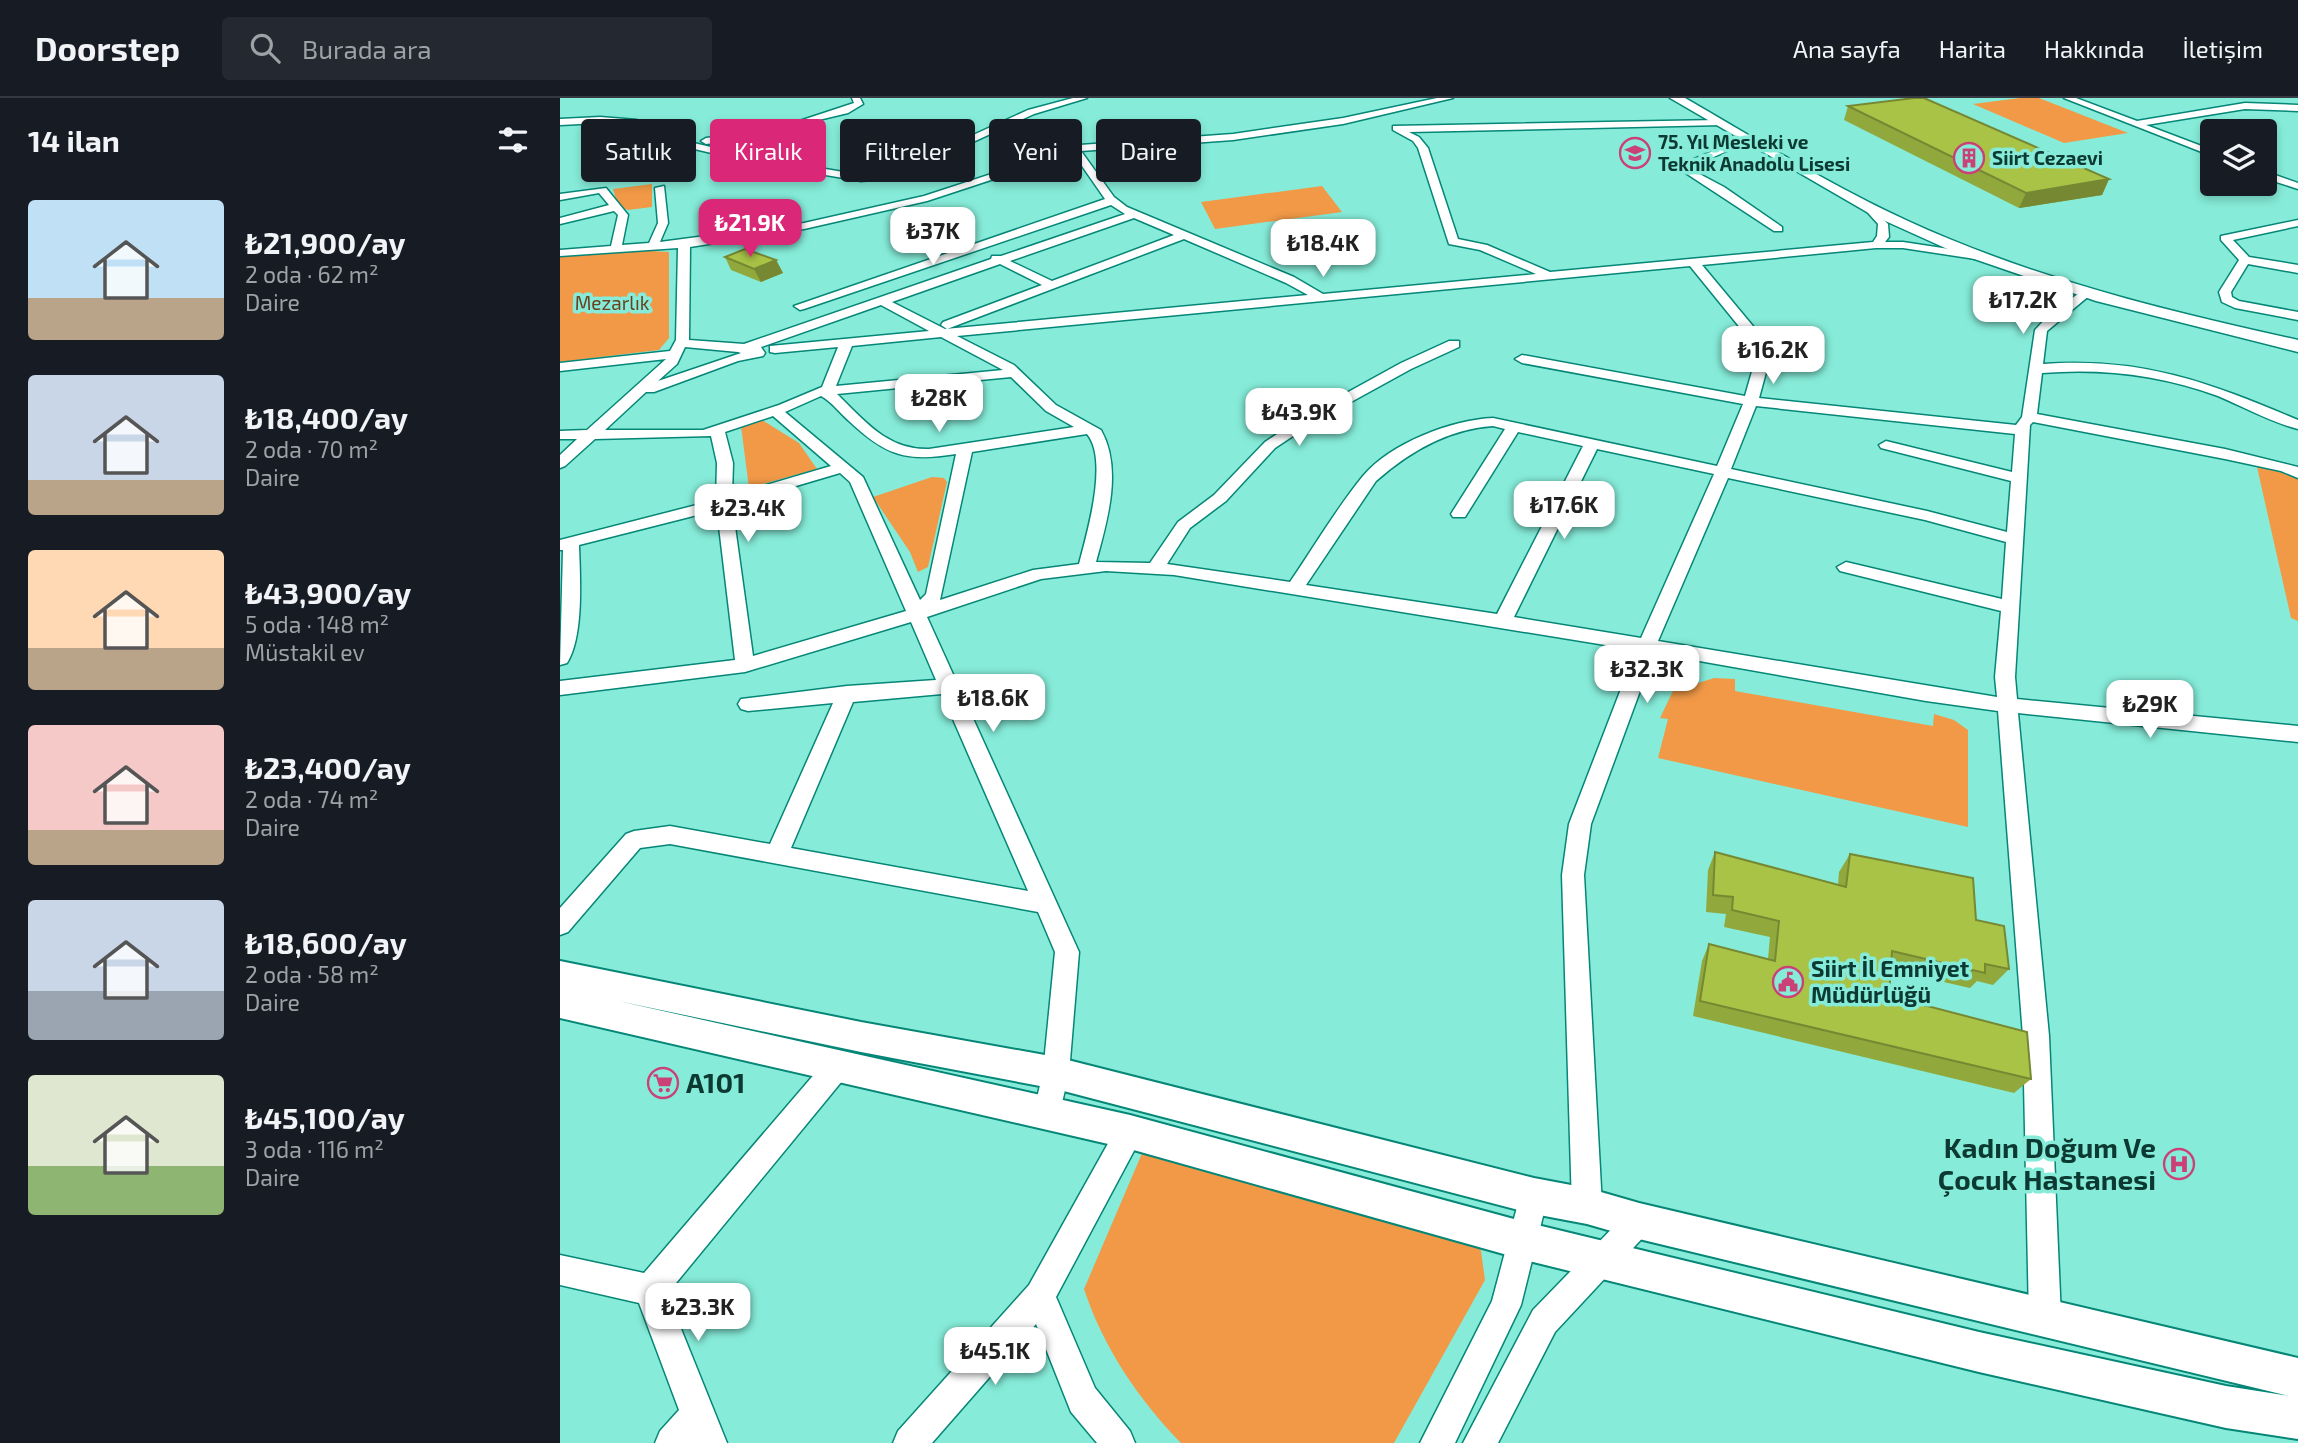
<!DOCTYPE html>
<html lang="tr">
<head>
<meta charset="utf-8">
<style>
  body { margin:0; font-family:"Exo 2",sans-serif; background:#242831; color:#f1f3f6; height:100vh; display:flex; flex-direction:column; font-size:26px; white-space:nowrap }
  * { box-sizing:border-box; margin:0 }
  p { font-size:23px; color:#9ea1a6 }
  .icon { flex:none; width:38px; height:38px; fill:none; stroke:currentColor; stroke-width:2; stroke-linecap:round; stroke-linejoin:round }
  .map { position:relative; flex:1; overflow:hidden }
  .drawer { display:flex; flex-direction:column; background:#171b24; width:560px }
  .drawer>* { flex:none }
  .banner { position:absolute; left:21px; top:21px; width:665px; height:63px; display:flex; gap:14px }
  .fabs { position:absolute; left:1640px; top:21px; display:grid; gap:14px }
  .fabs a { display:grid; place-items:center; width:77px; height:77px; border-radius:7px; background:#171b24; box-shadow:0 4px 10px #0003; font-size:35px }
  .price { position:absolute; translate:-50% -60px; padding:0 16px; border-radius:14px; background:#fff; color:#222; font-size:23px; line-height:46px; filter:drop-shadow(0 2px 4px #0008) }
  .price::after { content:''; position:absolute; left:50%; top:42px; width:21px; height:16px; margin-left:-10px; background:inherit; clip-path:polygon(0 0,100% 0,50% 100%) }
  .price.active { background:#db2777; color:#fff }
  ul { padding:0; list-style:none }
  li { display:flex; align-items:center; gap:21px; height:175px; padding:0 28px }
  li span { display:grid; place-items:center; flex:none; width:196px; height:140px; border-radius:7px; color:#555 }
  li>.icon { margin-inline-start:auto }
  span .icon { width:84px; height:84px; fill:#fffc; stroke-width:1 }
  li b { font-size:30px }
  h2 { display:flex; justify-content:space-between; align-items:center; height:84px; padding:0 28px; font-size:30px }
  .pill { padding:0 24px; border-radius:7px; background:#171b24; box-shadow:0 4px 10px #0003; font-size:24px; line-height:63px }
  .pill.active { background:#db2777; color:#fff }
  header { display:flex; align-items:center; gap:42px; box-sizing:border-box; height:98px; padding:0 35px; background:#171b24; border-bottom:2px solid #363941 }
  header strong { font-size:33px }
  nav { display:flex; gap:38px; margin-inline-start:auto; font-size:24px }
  .search { width:490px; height:63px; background:#242831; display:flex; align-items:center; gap:18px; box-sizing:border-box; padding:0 24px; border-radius:7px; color:#9ea1a6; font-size:26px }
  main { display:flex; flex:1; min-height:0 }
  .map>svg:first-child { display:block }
  .green { fill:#f19947 }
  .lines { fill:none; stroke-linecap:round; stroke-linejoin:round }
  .minor-casing { stroke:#058676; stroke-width:3 }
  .major-casing { stroke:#058676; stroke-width:4 }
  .highway-casing { stroke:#058676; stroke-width:3 }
  .minor { fill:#fff; fill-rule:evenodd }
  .major { fill:#fff; fill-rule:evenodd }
  .highway { fill:#fff; fill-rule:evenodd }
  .wall { fill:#91a83d }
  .shaded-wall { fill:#768832 }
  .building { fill:#a9c347; stroke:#768832; stroke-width:2 }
  .labels { text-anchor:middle; stroke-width:7; stroke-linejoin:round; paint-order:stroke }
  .far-poi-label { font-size:19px; font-weight:bold; fill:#0c3a32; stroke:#86ecd9; text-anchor:start }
  .far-park-label { font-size:19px; fill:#69421f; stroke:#86ecd9 }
  .poi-label { font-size:23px; font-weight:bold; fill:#0c3a32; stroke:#86ecd9; text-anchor:start }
  .near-poi-label { font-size:28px; font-weight:bold; fill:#0c3a32; stroke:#86ecd9; text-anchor:start }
</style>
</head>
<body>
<header>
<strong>Doorstep</strong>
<div class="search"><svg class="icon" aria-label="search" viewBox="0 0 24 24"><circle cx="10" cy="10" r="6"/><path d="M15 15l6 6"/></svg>Burada ara</div>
<nav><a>Ana sayfa</a><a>Harita</a><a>Hakkında</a><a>İletişim</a></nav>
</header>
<main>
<section class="drawer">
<h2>14 ilan<svg class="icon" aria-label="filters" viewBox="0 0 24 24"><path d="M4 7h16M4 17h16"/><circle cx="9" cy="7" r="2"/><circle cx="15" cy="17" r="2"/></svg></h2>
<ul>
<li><span style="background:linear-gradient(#bfe0f5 70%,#b9a48a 0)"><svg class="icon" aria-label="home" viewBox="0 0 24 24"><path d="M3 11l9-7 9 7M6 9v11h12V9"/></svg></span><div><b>₺21,900/ay</b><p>2 oda · 62 m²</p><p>Daire</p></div></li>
<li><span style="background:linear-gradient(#c9d6e8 75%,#b9a48a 0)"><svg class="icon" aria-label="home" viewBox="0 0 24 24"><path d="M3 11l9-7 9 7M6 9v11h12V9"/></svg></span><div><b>₺18,400/ay</b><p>2 oda · 70 m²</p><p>Daire</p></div></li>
<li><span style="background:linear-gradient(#ffd9b3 70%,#b9a48a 0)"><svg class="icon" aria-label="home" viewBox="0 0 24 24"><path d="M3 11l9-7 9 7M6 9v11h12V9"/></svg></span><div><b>₺43,900/ay</b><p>5 oda · 148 m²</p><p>Müstakil ev</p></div></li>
<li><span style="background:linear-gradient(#f6c9c9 75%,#b9a48a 0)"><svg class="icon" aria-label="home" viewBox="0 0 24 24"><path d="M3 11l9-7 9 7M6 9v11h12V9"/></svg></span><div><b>₺23,400/ay</b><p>2 oda · 74 m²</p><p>Daire</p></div></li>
<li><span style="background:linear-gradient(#c9d6e8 65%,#9aa5b1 0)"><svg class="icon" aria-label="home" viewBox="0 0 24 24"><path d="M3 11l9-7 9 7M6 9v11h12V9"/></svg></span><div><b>₺18,600/ay</b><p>2 oda · 58 m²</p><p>Daire</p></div></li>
<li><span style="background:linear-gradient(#dfe7d0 65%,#8fb573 0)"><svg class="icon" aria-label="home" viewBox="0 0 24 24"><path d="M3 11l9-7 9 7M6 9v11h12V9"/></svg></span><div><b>₺45,100/ay</b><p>3 oda · 116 m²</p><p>Daire</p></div></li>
</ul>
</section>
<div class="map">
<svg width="1738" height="1345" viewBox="0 0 1738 1345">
  <rect width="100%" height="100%" fill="#86ecd9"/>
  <g class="green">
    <polygon points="1460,0 1479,0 1568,35 1504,45 1413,6"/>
    <polygon points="92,86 92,109 68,112 58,108 53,91"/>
    <polygon points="762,88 782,114 655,131 641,104"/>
    <polygon points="74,152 109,154 109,240 99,252 0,264 0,157"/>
    <polygon points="202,322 239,345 257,371 189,390 181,328"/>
    <polygon points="1697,369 1725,373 1738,381 1738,523 1731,520"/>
    <polygon points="372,379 384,380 387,384 368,469 358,474 350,454 313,399"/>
    <polygon points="1154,580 1175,581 1175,593 1373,628 1374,616 1394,622 1408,632 1408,729 1098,660 1108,621 1100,620 1113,593"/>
    <path d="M583,1053L915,1137L921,1153L925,1182L834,1345H621C578,1301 543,1249 524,1191Z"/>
  </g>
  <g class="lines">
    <g class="minor-casing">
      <g id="minor">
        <polygon points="292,0 300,0 303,6 288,15 246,25 214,38 146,46 141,43 146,40 209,33 294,5"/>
        <polygon points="513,0 527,0 474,16 335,80 301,83 194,65 109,45 75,28 40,25 0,27 0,21 40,19 77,22 112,40 194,59 301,77 330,75 468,12"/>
        <path d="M877,0H893L783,26L673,42L521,53L554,99L567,109L734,179L763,196L976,176L920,152L889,146L858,50L853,43L833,32V28L1159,22L1162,23V27L849,34L859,39L868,50L898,141L927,147L990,174L1313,144L1317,138L1318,126L1301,107L1306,104L1328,126L1329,139L1325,144H1343L1422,156L1428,159L1422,162L1343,150H1316L1142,167L1197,233L1211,256L1199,300L1456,327L1462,319L1475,232L1488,218L1526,190L1530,191V197L1487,233L1483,266C1582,259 1648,284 1738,322V331C1710,324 1684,309 1658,298C1601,277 1542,270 1482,275L1477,316L1665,351L1738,369V380L1721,373L1665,361L1473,324L1470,327L1455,579L1457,601L1738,628V644L1458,615L1489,938L1501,1220L1496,1231L1485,1236L1474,1231L1469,1220L1463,938L1438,613L1366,603L1094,555L1031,726L1024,777L1042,1108L1037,1118L1027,1123L1017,1118L1012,1108L1002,777L1009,726L1076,552L614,477L546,473L481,481L367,519L519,854L509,975L497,1026L487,1030L477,1026L473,1016L483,975L495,854L478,814L110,746L80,750L8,834L0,837V810L66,736L74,733L110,728L210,746L273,605L188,613L181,611L178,606L181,601L287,588L376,582L351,524L185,574L0,597V583L175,562L157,412L19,447C20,479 24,538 7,565L0,567L3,452H0V442L156,402L157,365L151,338L35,341L5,368L0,370V357L17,341H0V333L27,332L106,261L0,273V265L110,253L116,242L118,150L0,158V152L51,148L58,117L54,113L0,126V120L49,107L39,95L0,102V96L46,90L68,117L62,147L89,145L98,125L95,90L104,88L108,125L100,144L244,125L364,98L520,47L673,36L783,20ZM513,55L545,101L234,208L240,212L244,211L551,107L565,116L441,158H432L431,161L184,246L129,242L130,149L244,131L367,103ZM574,120L614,137L492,183L450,163ZM624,141L726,185L748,197L385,231L332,204L440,166L482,187L383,224L381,227L387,231ZM1130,168L1186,237L1197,256L1185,298L962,257L955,261L962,265L1183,306L1157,368L933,320C891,322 831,345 803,378C776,411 754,449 730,484L607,466L630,430L666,403L715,350L751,326L851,271L899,249V243H889L841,265L741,320L705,344L654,397L618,424L590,465L536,464C547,424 563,371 541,332L496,307L454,267L397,238ZM321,207L369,233L210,248V254L215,255L278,249L262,289L219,307L143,332H45L86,294H94L178,263L203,258L205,255L201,249ZM381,239L443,272L276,288L292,248ZM125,249L178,254L181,255L98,283L117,266ZM451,279L486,313L514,329L369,351C327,352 305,323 277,296ZM261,298C271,303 280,315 289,323C326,358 346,364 396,356L366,496L360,502L303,379L225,314ZM1196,308L1455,336L1452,374L1326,343L1319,347L1321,350L1451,383L1447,434L1367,413L1171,371ZM213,318L271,368L172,397L173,365L165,334ZM933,328L945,331L891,416L893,419H905L958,334L1023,348L937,516L746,487L816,383C849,354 888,331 933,328ZM527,336C549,362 527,435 519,466L473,472L380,502L412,354ZM1037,351L1154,376L1081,540L954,519ZM280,375L290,384L346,513L193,558L172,407ZM1168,380L1365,422L1446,444L1442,501L1286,464L1277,469L1280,473L1441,513L1435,579L1437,599L1098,543ZM382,596L468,793L231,750L293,604Z"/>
        <polygon points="1504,0 1516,0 1577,23 1685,5 1738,7 1738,13 1685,11 1586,27 1652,52 1652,58"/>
        <polygon points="1186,39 1194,41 1138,66 1132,72 1164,89 1222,129 1222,133 1214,133 1121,72 1132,62"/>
        <polygon points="1704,73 1738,85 1738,91 1704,80"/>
        <polygon points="1738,122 1738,128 1673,142 1689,159 1738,167 1738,175 1688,166 1671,194 1672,199 1679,203 1738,214 1738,222 1675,210 1662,204 1659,194 1679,162 1661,142 1661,138"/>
        <polygon points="278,955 287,959 291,968 287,977 107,1196 167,1345 95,1345 100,1333 119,1312 79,1205 0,1187 0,1157 84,1175 269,959"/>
        <polygon points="570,1020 580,1024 584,1034 496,1199 535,1290 570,1333 575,1345 537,1345 511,1314 476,1226 372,1345 333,1345 338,1333 469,1187 560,1024"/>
        <polygon points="974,1084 984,1088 988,1098 961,1207 895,1345 860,1345 932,1203 960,1098 964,1088"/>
        <polygon points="1079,1108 1089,1113 1094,1123 1089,1133 995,1234 938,1345 903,1345 973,1212 1069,1113"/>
      </g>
    </g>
    <g class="major-casing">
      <path id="major" d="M0,863L301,924L496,959L974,1080L1027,1090L1079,1105L1738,1260V1341L1666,1330L1419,1274L965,1162L570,1051L0,920ZM58,903L301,954L496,991L974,1116L1027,1126L1079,1141L1729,1298L1666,1288L1419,1234L965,1124L570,1017Z"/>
    </g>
    <g class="highway-casing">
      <path id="highway" d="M1110,0H1125C1198,42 1271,88 1348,123C1472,180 1605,213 1738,242V254L1536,203L1394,154L1312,117Z"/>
    </g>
    <use href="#minor" class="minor"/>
    <use href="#major" class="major"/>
    <use href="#highway" class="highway"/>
  </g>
  <g class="wall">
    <polygon points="1288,8 1549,81 1542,97 1459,110 1284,22"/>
    <polygon points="165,159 216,162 223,175 201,184 171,172"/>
    <polygon points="1155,754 1278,787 1279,774 1290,756 1416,822 1449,871 1433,887 1417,883 1410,890 1331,872 1329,898 1471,981 1454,995 1133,918 1142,863 1149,846 1208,861 1210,839 1164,829 1166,816 1146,814 1148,772"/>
  </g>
  <g class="shaded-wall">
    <polygon points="1549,81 1542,97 1459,110 1466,95"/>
    <polygon points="216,162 223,175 201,184 194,171"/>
  </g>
  <g class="building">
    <polygon points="1354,0 1364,0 1549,81 1466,95 1288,8"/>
    <polygon points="185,151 216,162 194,171 165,159"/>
    <polygon points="1155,754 1286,789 1290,756 1413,780 1416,822 1444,828 1449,871 1425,866 1425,875 1332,853 1329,898 1467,934 1471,981 1140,903 1149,846 1215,863 1219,823 1172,812 1173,799 1153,797"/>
  </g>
  <defs>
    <g id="school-ring" transform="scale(1.575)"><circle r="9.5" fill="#86ecd9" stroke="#cb4076" stroke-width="1.5"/><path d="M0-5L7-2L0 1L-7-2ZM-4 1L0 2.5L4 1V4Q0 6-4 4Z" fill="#cb4076"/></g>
    <g id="building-ring" transform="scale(1.575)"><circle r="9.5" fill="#86ecd9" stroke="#cb4076" stroke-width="1.5"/><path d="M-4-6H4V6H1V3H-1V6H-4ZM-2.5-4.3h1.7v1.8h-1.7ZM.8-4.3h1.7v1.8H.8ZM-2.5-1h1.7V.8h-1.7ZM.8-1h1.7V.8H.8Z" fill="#cb4076"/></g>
    <g id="civic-ring" transform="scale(1.575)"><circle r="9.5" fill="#86ecd9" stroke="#cb4076" stroke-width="1.5"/><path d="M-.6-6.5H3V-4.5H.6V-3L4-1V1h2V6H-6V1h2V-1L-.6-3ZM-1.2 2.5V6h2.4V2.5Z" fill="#cb4076"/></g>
    <g id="supermarket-ring" transform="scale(1.575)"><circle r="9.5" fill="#86ecd9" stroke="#cb4076" stroke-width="1.5"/><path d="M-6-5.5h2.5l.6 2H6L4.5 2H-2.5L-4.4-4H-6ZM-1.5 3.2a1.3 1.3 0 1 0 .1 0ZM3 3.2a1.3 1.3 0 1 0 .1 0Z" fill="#cb4076"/></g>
    <g id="hospital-ring" transform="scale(1.575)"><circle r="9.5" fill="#86ecd9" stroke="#cb4076" stroke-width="1.5"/><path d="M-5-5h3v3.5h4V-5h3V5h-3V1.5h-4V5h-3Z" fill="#cb4076"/></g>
  </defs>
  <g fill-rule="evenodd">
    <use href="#school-ring" x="1075" y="55"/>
    <use href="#building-ring" x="1409" y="60"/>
    <use href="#civic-ring" x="1228" y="884"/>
    <use href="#supermarket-ring" x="103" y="985"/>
    <use href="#hospital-ring" x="1619" y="1066"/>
  </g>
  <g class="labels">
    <g class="far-poi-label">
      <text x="1098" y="51">75. Yıl Mesleki ve<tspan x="1098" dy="22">Teknik Anadolu Lisesi</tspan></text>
      <text x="1432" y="67">Siirt Cezaevi</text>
    </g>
    <g class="far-park-label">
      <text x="52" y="212">Mezarlık</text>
    </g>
    <g class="poi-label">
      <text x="1251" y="879">Siirt İl Emniyet<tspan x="1251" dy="26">Müdürlüğü</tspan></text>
    </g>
    <g class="near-poi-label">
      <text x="126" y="995">A101</text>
      <text x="1596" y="1060" text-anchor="end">Kadın Doğum Ve<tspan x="1596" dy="32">Çocuk Hastanesi</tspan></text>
    </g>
  </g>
</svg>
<div class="fabs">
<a><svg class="icon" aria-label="layers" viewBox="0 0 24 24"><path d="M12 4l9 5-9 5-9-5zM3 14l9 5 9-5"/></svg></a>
</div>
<b class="price active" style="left:190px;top:161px">₺21.9K</b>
<b class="price" style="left:373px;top:169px">₺37K</b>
<b class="price" style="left:763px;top:181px">₺18.4K</b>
<b class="price" style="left:1463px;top:238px">₺17.2K</b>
<b class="price" style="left:1213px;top:288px">₺16.2K</b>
<b class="price" style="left:379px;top:336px">₺28K</b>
<b class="price" style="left:739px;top:350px">₺43.9K</b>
<b class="price" style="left:1004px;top:443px">₺17.6K</b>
<b class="price" style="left:188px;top:446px">₺23.4K</b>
<b class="price" style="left:1087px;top:607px">₺32.3K</b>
<b class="price" style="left:433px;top:636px">₺18.6K</b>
<b class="price" style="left:1590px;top:642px">₺29K</b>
<b class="price" style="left:138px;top:1245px">₺23.3K</b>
<b class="price" style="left:435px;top:1289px">₺45.1K</b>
<div class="banner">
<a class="pill">Satılık</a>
<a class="pill active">Kiralık</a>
<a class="pill">Filtreler</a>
<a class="pill">Yeni</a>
<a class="pill">Daire</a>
</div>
</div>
</main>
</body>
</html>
